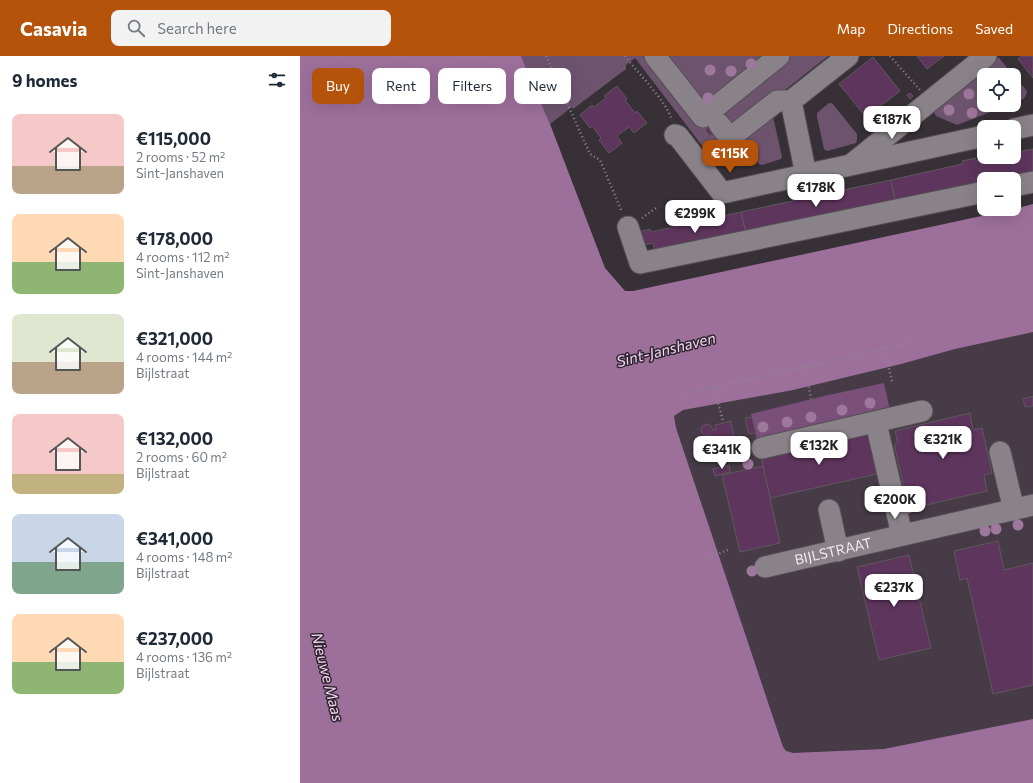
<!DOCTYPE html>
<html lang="en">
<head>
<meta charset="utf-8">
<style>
  body { margin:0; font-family:Commissioner,sans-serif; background:#f2f2f3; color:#1f2937; height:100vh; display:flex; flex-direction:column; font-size:15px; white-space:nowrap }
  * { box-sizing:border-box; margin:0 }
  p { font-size:13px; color:#747a83 }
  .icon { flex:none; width:22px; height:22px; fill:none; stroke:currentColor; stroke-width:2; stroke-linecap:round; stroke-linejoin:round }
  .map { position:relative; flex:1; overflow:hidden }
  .side { display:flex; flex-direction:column; background:#fff; width:300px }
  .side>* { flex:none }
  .hud { position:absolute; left:12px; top:12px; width:380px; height:36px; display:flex; gap:8px }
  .fabs { position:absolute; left:677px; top:12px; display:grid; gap:8px }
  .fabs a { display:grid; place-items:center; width:44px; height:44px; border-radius:8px; background:#fff; box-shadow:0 4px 16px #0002; font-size:20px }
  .price { position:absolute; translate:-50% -34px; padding:0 9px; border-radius:8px; background:#fff; color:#222; font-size:13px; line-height:26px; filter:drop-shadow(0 1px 2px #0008) }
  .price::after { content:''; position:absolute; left:50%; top:24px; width:12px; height:9px; margin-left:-6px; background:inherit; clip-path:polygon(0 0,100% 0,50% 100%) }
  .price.selected { background:#b45309; color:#fff }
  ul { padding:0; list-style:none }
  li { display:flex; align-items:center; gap:12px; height:100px; padding:0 12px }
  li span { display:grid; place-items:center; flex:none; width:112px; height:80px; border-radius:8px; color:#555 }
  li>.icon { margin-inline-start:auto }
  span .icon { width:48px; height:48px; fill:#fffc; stroke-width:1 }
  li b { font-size:17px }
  h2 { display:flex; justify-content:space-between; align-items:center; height:48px; padding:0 12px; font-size:17px }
  .chip { padding:0 14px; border-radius:8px; background:#fff; box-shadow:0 4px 16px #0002; font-size:14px; line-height:36px }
  .chip.selected { background:#b45309; color:#fff }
  header { display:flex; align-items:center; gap:24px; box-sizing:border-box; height:56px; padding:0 20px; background:#b45309; color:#fff }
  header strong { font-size:19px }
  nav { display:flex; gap:22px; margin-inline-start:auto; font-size:14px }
  .search { width:280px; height:36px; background:#f2f2f3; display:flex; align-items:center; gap:10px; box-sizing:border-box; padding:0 14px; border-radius:8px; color:#747a83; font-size:15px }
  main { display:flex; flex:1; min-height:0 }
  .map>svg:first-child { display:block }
  .built { fill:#463b46 }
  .green { fill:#6e536e }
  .forest { fill:#7a4f79 }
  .water { fill:#9d709b }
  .building { fill:#5e355d; stroke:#5f585e }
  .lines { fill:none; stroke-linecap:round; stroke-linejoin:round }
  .minor-casing { stroke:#544f54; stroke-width:23 }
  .path { stroke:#8d888d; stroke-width:2.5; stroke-dasharray:1 3; stroke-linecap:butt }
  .minor { stroke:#898289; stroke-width:21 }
  .tree { fill:#9e779d }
  .labels { text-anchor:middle; stroke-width:3; stroke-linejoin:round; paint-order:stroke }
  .street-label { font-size:14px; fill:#eeeaee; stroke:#2d272d }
  .water-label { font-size:15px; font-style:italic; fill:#fbd3f9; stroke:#2d272d }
</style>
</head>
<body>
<header>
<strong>Casavia</strong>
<div class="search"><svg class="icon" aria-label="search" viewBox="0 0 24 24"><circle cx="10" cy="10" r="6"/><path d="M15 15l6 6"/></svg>Search here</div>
<nav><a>Map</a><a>Directions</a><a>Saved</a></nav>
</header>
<main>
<section class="side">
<h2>9 homes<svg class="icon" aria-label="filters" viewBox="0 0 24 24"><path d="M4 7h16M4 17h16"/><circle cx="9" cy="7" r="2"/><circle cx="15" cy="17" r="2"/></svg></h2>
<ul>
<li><span style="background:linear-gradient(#f6c9c9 65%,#b9a48a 0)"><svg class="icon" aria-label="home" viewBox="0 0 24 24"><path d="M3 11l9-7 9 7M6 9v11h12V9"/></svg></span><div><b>€115,000</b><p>2 rooms · 52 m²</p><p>Sint-Janshaven</p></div></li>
<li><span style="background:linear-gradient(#ffd9b3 60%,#8fb573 0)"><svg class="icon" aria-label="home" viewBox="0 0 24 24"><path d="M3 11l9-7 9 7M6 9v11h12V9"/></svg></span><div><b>€178,000</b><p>4 rooms · 112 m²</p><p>Sint-Janshaven</p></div></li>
<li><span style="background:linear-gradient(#dfe7d0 60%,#b9a48a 0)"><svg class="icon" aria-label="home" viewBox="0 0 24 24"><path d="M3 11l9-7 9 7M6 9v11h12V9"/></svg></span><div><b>€321,000</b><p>4 rooms · 144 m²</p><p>Bijlstraat</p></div></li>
<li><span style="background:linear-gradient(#f6c9c9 75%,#c2b280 0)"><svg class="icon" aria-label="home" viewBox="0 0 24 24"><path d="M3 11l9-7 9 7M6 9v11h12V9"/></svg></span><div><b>€132,000</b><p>2 rooms · 60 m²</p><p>Bijlstraat</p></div></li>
<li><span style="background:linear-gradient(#c9d6e8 60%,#7fa58c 0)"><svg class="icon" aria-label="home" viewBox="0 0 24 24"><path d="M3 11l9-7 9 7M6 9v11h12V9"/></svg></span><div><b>€341,000</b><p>4 rooms · 148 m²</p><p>Bijlstraat</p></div></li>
<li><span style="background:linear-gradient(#ffd9b3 60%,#8fb573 0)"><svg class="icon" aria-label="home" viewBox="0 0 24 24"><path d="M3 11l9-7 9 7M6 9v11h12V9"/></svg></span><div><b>€237,000</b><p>4 rooms · 136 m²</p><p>Bijlstraat</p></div></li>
</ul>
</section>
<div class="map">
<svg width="733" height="727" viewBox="0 0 733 727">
  <rect width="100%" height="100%" fill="#373137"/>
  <polygon class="built" points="733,250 733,727 479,727 330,323"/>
  <g class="green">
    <polygon points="221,0 528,0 407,96 335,2 326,9 326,13 273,53 272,51 250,68"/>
    <polygon points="695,1 699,2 713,19 684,19 684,49 709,49 657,69 636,60 634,56"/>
    <path d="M714,20L727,35C726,44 721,44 714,47Z"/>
    <polygon points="529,47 532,47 557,78 557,84 556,87 527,95 524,93 517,61 517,57"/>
    <polygon points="472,56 482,101 481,103 462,109 459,108 437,82"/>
  </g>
  <polygon class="forest" points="584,327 590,354 457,384 451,358 524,340"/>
  <polygon class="water" points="0,0 221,0 250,68 305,212 325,235 333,235 714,153 733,148 733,276 655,293 601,308 493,334 383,354 374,360 376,372 483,691 486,695 493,697 584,693 733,663 733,727 0,727"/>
  <g class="building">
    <polygon points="617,0 644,0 627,13"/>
    <polygon points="722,0 733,0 733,22 718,3"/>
    <polygon points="573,1 600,35 566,61 539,28"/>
    <polygon points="317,30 327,43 325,44 335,57 337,55 347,67 334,77 329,71 317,80 322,87 309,97 299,84 301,82 292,70 290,72 280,59 292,49 294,51 306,42 304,40"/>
    <polygon points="610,37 613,40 610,43 607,39"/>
    <polygon points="581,55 584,57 581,60 578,57"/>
    <polygon points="408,71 413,77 410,80 405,74"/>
    <polygon points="733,93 733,115 718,118 719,122 684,123 684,129 595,145 591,124 662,108 662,105 675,102 676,105 695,101 714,101 714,97"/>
    <polygon points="591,124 595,145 447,181 441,156 497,144 496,141 509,138 510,141"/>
    <polygon points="441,156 446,180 356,199 353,187 344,189 339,176 350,173 351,176"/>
    <polygon points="733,340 733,350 725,351 723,343"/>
    <polygon points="670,357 673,374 682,372 692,417 684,419 687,435 613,452 610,439 606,440 605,436 595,392 595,388 598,387 595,375"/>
    <polygon points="452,361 456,377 449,378 445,362"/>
    <polygon points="431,365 434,381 433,382 433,385 438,384 441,395 430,398 428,393 425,394 426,395 410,399 406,383 410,382 409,379 405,379 402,377 401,373 402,370 408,368 411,370 413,374 416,373 415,369"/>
    <polygon points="568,377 577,418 470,442 461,401"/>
    <polygon points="429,409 430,416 415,420 413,413"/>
    <polygon points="463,410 480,487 440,496 422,419"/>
    <polygon points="698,485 704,514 733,507 733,629 693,638 667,522 660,524 654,495"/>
    <polygon points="609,499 631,592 579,604 557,511"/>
  </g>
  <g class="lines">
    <g class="minor-casing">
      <g id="minor">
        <polyline points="355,0 403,61 479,0"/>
        <polyline points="419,68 430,82 477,45 491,45"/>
        <polyline points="714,73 733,69"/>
        <polyline points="375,79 378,80 422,137 684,80"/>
        <polyline points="552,108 686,0"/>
        <polyline points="506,119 491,45 548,0"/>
        <polyline points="714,130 733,126"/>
        <polyline points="328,171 340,207 684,136"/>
        <polyline points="576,367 602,479"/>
        <polyline points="462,392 622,355"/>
        <polyline points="700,396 714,454"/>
        <polyline points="529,454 538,495"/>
        <path id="s1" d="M465,511L733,449"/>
      </g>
    </g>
    <g class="path">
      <polyline points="246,0 290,98 300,104 322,156"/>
      <path d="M325,0C338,17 366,45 372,64"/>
      <polyline points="590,0 620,34"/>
      <polyline points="342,162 356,152"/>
      <polyline points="584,293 592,325"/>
      <polyline points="505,311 511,343"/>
      <polyline points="414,332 423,365"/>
      <polyline points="376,340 615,286"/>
      <polyline points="401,505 430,493"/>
    </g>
    <use href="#minor" class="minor"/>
  </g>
  <g class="tree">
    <circle cx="451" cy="8" r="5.5"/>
    <circle cx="410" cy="14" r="5.5"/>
    <circle cx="431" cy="15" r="5.5"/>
    <circle cx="669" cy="38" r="5.5"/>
    <circle cx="408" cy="42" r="5.5"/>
    <circle cx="649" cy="54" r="5.5"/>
    <circle cx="672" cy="57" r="5.5"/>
    <circle cx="570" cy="347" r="5.5"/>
    <circle cx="542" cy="354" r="5.5"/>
    <circle cx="511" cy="361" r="5.5"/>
    <circle cx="487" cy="366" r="5.5"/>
    <circle cx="463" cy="371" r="5.5"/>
    <circle cx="448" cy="408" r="5.5"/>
    <circle cx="608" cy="452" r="5.5"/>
    <circle cx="718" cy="469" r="5.5"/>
    <circle cx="696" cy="473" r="5.5"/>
    <circle cx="685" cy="475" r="5.5"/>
    <circle cx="452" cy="515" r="5.5"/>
  </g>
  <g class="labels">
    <g class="street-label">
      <text dy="5" stroke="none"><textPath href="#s1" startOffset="70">BIJLSTRAAT</textPath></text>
    </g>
    <g class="water-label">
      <text transform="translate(366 294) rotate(-14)" y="5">Sint-Janshaven</text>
      <text transform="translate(27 621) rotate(76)" y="5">Nieuwe Maas</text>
    </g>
  </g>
</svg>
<div class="fabs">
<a><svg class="icon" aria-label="locate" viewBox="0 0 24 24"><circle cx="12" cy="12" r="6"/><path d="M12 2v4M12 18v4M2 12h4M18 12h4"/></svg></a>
<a>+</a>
<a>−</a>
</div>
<b class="price" style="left:592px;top:84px">€187K</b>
<b class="price selected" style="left:430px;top:118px">€115K</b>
<b class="price" style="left:516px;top:152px">€178K</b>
<b class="price" style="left:395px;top:178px">€299K</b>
<b class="price" style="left:643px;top:404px">€321K</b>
<b class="price" style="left:519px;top:410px">€132K</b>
<b class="price" style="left:422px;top:414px">€341K</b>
<b class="price" style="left:595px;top:464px">€200K</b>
<b class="price" style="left:594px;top:552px">€237K</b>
<div class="hud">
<a class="chip selected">Buy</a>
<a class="chip">Rent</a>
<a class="chip">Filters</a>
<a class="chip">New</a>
</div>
</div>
</main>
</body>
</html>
